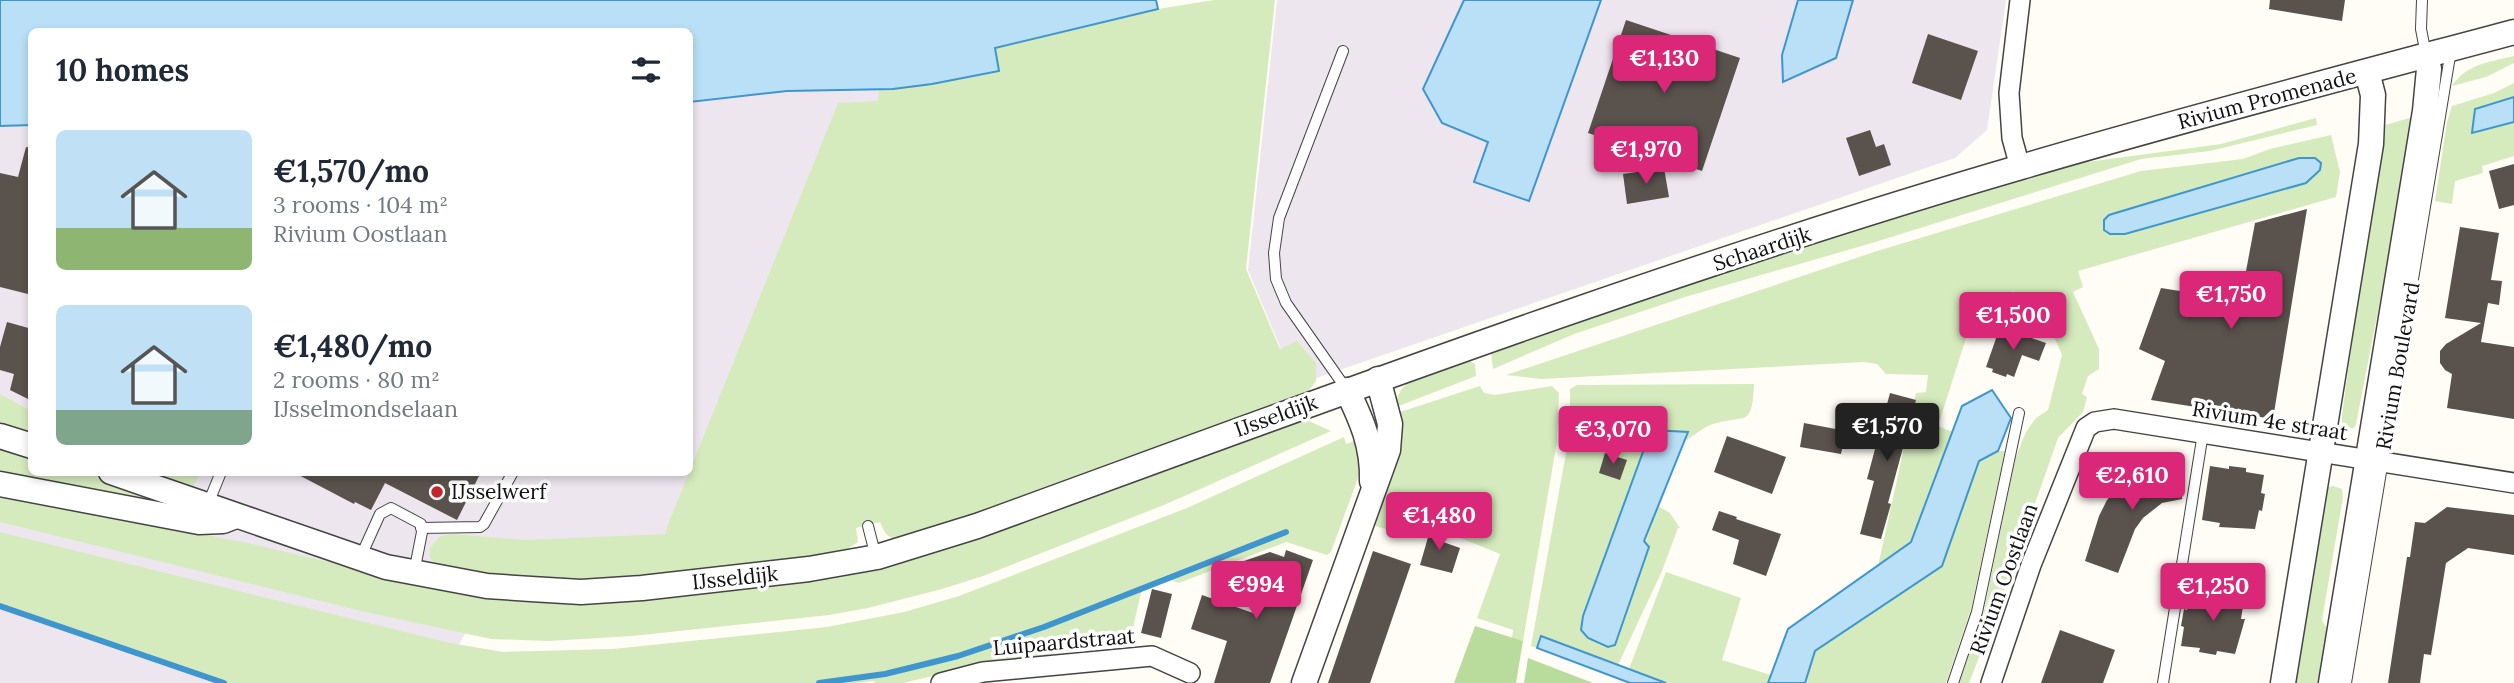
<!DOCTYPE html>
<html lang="en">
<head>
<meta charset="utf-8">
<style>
  body { margin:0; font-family:Lora,serif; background:#f2f2f3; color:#1f2937; height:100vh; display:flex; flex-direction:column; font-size:26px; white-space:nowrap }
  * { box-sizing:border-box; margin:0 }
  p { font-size:23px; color:#747a83 }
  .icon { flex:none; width:38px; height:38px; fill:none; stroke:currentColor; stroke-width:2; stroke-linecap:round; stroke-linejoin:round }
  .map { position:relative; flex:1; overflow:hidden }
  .panel { position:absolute; left:28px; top:28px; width:665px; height:448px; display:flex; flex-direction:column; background:#fff; border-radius:10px; box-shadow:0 4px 10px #0003 }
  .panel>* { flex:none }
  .price { position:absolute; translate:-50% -60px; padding:0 16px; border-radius:7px; background:#db2777; color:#fff; font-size:23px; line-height:46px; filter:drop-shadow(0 2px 4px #0008) }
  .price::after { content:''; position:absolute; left:50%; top:42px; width:21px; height:16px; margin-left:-10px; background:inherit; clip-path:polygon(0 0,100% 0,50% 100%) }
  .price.active { background:#222; color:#fff }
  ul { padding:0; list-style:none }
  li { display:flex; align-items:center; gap:21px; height:175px; padding:0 28px }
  li span { display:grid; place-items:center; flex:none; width:196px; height:140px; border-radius:10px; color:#555 }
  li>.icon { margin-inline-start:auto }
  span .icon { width:84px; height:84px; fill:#fffc; stroke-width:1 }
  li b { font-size:30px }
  h2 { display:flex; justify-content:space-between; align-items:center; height:84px; padding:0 28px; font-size:30px }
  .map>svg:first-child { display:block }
  .industrial { fill:#eee6ef }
  .green { fill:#d5ebbd; fill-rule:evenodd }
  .forest { fill:#b9dc9c }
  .water { fill:#b9e0f7; stroke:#3f96cf; stroke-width:2 }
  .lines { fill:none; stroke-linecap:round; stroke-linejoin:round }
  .stream { stroke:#3f96cf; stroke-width:6 }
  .building { fill:#5a524d }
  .service-casing { stroke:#444; stroke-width:12 }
  .minor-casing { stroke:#444; stroke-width:22 }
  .tertiary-casing { stroke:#444; stroke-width:27 }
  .service { stroke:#fff; stroke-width:10 }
  .minor { stroke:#fff; stroke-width:19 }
  .tertiary { stroke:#fff; stroke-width:24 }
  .poi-dot { fill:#c4262e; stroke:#fff; stroke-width:2.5 }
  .labels { text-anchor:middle; stroke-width:7; stroke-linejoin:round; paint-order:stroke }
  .street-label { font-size:21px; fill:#111; stroke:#fff }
  .poi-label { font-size:21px; fill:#111; stroke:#fff; text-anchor:start }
</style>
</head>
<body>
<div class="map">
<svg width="2514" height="683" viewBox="0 0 2514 683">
  <rect width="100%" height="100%" fill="#fffdf5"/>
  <g class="industrial">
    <polygon points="1277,0 2006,0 1987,130 1955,158 1296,385 1248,270"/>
    <polygon points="915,13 724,534 510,547 439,683 0,683 0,127 31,125 32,472 690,472 690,63"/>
  </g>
  <g class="green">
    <path d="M1214,0H1275L1246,269L1280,349L1297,341L1316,363V381L1308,392L1080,478L902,540C889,539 885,535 880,522L856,528L858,542L838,555L735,569L570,581L517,577L434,566L430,557V548L440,536L452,534L525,540L666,534L667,527L838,103L878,101L879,89L932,84L999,71L994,49L1158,9Z"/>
    <path d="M2514,56V63L2486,77L2452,86C2466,64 2490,62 2514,56Z"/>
    <polygon points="2514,83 2514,97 2475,109 2472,132 2514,122 2514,156 2482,166 2483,173 2455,181 2452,204 2435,201 2447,122 2452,106 2494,93"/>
    <polygon points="2416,116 2356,424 2354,428 2345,430 2342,426 2342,415 2382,126"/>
    <polygon points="2316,118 2317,125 2210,151 2141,159 1872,243 1685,297 1574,334 1493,369 1491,351 1615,306 2065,165 2221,144"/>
    <path d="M2331,135L2340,172L2336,197L2078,271L2083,287L2073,292L2099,349V369L2088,376L2082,394L2087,397L2083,412L2058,438L1999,606L1969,683H1959L1984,611L2015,459L2026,432L2036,418L2048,410L2062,355L2055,339L2029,301L2013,291L1975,310L1938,426L1953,432L1911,542L1878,566L1916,393L1926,392L1928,375L1886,374L1877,364L1864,362L1541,379L1506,375L1874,252L2141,171L2243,159L2270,149ZM2321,163L2320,171L2305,183L2125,234L2250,172Z"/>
    <path d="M1466,359L1475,364L1476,376L1396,407C1397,374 1441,368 1466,359Z"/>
    <path d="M1754,384C1752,429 1746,414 1713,424C1703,427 1692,437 1684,442L1688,432L1643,542L1658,506L1670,513L1680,528H1678L1662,571L1618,665L1542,636L1537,648L1531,646L1570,431V389L1577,385Z"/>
    <polygon points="1480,386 1484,393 1495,395 1552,386 1559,393 1557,441 1523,641 1512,638 1513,630 1477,618 1500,554 1426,524 1416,535 1411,536 1368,524 1397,413"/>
    <polygon points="0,394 31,411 31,433 0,424"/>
    <polygon points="1302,418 1331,431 1164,505 983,576 942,589 868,608 829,615 632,636 549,641 491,639 361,611 0,522 0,495 248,543 439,588 806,580"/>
    <polygon points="1344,437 1346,444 1355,441 1357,443 1360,467 1358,478 1331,552 1327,555 1286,542 1179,583 1168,579 1147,585 1141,593 1131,636 1039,657 975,666 903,683 875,683 874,681 856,683 218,683 0,606 0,532 450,643 503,652 612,649 827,627 904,612 959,596 1187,508"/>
    <polygon points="0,446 31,456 32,472 85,473 161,500 160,502 0,474"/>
    <polygon points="1998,451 2005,451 1971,609 1946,683 1805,683 1815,651 1942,566 1979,461"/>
    <polygon points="151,473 199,473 198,478 193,486"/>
    <polygon points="2333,486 2342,489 2343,497 2322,620 2328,631 2320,683 2294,683 2325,488"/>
    <polygon points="1666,572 1741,598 1722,660 1771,675 1768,683 1666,683 1629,669"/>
  </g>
  <g class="forest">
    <polygon points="1475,626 1523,641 1516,683 1454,683"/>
    <polygon points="1528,658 1593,683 1524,683"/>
  </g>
  <g class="water">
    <polygon points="0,0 1156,0 1158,9 995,48 999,71 932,84 893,89 787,91 690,102 690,32 32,32 31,125 0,126"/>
    <polygon points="1464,0 1601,0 1529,201 1474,182 1488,142 1442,123 1423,89"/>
    <polygon points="1798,0 1853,0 1836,58 1783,82 1782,55"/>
    <polygon points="2514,97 2514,122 2472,133 2475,109"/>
    <polygon points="2299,158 2315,158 2321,163 2320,170 2306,183 2125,234 2110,234 2104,230 2104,220 2109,215"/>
    <polygon points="1992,390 2011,418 1998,451 1979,461 1942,566 1815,651 1805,683 1768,683 1788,629 1911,542 1962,406"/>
    <polygon points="1651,430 1688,432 1644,541 1649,547 1615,645 1608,647 1588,638 1581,630 1583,616"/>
    <polygon points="1541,636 1666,683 1630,683 1537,648"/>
  </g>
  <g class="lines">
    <g class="stream">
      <polyline points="0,606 224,683"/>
      <polyline points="819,683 885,674 958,656 1044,627 1286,532"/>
    </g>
  </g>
  <g class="building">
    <polygon points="2270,0 2345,0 2342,21 2269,9"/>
    <polygon points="1626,20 1740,58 1702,171 1588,133"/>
    <polygon points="1928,34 1978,51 1961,100 1912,83"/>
    <polygon points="1870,130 1876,147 1884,144 1891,165 1859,176 1846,138"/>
    <polygon points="26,147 32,148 32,295 0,287 0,173 18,177"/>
    <polygon points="2514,164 2514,205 2499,209 2489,171"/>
    <polygon points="1664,168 1669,197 1627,204 1623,174"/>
    <polygon points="2307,209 2273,419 2151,400 2165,361 2139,349 2161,288 2199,294 2197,308 2238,314 2255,223"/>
    <polygon points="2460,227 2499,233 2491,280 2502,281 2499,305 2488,303 2481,342 2514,347 2514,419 2447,408 2452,374 2445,370 2440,363 2440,351 2446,344 2481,323 2445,318"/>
    <polygon points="7,322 32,329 32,401 10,390 14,374 0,370 0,347"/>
    <polygon points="2000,327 2046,343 2039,361 2022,355 2014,377 2007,374 2006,377 1992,372 1993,369 1986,367"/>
    <polygon points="1890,393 1916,400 1888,503 1891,504 1881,539 1860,534 1874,481 1867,479"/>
    <polygon points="1804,423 1846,431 1841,454 1800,447"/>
    <polygon points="1727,436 1786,457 1772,494 1714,472"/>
    <polygon points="1605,453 1627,460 1620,480 1599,473"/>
    <polygon points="2182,461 2182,499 2162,503 2143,518 2135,529 2118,573 2085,561 2099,516 2107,500 2119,487 2148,467"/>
    <polygon points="2210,466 2229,469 2229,466 2246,468 2246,472 2264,475 2261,493 2265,494 2262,511 2259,510 2255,529 2219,527 2220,523 2202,520"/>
    <polygon points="293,472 481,472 457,520 385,483 371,510 355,502 354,504"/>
    <polygon points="2447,507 2514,515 2514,555 2468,548 2446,563 2431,655 2424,654 2420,683 2388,683 2407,557 2410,557 2415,522 2425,523"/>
    <polygon points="1719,511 1737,517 1736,519 1781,534 1766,576 1733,564 1739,540 1712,530"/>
    <polygon points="1431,527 1446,532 1443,542 1460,548 1452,573 1420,565"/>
    <polygon points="1286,550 1313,560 1270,683 1214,683 1227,641 1191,629 1202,595 1253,613 1268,572 1244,561 1270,552 1284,557"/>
    <polygon points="1373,551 1411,564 1370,683 1328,683"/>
    <polygon points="1152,589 1172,594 1161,638 1141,633"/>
    <polygon points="2190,591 2209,594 2209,591 2244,600 2241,619 2245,619 2235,654 2217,651 2216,655 2199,652 2200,648 2181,646 2184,627 2181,626 2184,609 2187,610"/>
    <polygon points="2060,630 2115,650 2103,683 2041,683"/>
  </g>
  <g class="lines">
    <g class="service-casing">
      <g id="service">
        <polyline points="2422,0 2421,29 2426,55"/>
        <polyline points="1343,51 1279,218 1274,253 1276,279 1286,303 1347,390"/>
        <polyline points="208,504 221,472"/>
        <polyline points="868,526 876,557"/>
        <polyline points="421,528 480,527 484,524 513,472"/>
        <polyline points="361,556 380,514 391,508 421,524 422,532 414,573"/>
        <polyline points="1953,683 1977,612 2019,413"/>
        <polyline points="2163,683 2203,433"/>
        <polyline points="2346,683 2451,50"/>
      </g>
    </g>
    <g class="minor-casing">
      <g id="minor">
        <polyline points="2020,167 2012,138 2009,93 2020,0"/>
        <polyline points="941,683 983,672 1152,656 1190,673"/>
        <polyline points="1991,683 2031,565 2086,428 2095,422 2114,419 2514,483"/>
      </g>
    </g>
    <g class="tertiary-casing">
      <g id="tertiary">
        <path d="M1347,390C1362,421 1373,446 1372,481"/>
        <polyline points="0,436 32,446"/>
        <path d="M111,472L386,567L487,586L531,589L581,592L642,588L809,569L877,557L977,526C1323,400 1667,270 2021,167C2184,119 2349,76 2514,32"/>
        <polyline points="0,484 199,522 223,521 236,516"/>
        <polyline points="1304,683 1388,450 1390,424 1378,379"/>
        <polyline points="2283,683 2371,144 2373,95 2367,72"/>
        <polyline points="2331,683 2425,111 2429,69 2426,56"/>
      </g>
    </g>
    <use href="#service" class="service"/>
    <use href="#minor" class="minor"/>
    <use href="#tertiary" class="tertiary"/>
  </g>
  <circle class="poi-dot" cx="437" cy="492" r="7"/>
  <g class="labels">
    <g class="street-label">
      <text transform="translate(2267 99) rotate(-15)" y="7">Rivium Promenade</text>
      <text transform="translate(1762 249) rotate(-18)" y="7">Schaardijk</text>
      <text transform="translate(2398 366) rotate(-80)" y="7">Rivium Boulevard</text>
      <text transform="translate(1276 416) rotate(-20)" y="7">IJsseldijk</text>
      <text transform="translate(2270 421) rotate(9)" y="7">Rivium 4e straat</text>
      <text transform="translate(735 578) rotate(-6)" y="7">IJsseldijk</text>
      <text transform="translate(2004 579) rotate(-70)" y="7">Rivium Oostlaan</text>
      <text transform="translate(1064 642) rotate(-5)" y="7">Luipaardstraat</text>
    </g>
    <g class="poi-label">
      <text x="451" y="499">IJsselwerf</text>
    </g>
  </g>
</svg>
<b class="price" style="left:1664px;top:95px">€1,130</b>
<b class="price" style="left:1646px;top:186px">€1,970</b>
<b class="price" style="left:2231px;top:331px">€1,750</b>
<b class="price" style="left:2013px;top:352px">€1,500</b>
<b class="price active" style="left:1887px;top:463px">€1,570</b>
<b class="price" style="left:1613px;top:466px">€3,070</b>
<b class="price" style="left:2132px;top:512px">€2,610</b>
<b class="price" style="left:1439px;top:552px">€1,480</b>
<b class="price" style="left:1256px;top:621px">€994</b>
<b class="price" style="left:2213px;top:623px">€1,250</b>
<section class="panel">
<h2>10 homes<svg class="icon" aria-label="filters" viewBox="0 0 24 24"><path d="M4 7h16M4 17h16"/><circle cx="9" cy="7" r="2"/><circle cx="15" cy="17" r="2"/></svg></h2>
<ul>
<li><span style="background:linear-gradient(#bfe0f5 70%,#8fb573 0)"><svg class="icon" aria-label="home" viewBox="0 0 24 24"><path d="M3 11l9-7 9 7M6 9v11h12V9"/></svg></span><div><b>€1,570/mo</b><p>3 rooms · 104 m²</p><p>Rivium Oostlaan</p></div></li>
<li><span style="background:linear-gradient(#bfe0f5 75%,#7fa58c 0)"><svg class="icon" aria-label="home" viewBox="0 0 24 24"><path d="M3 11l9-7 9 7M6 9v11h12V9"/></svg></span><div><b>€1,480/mo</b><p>2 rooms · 80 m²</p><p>IJsselmondselaan</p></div></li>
</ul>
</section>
</div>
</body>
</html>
